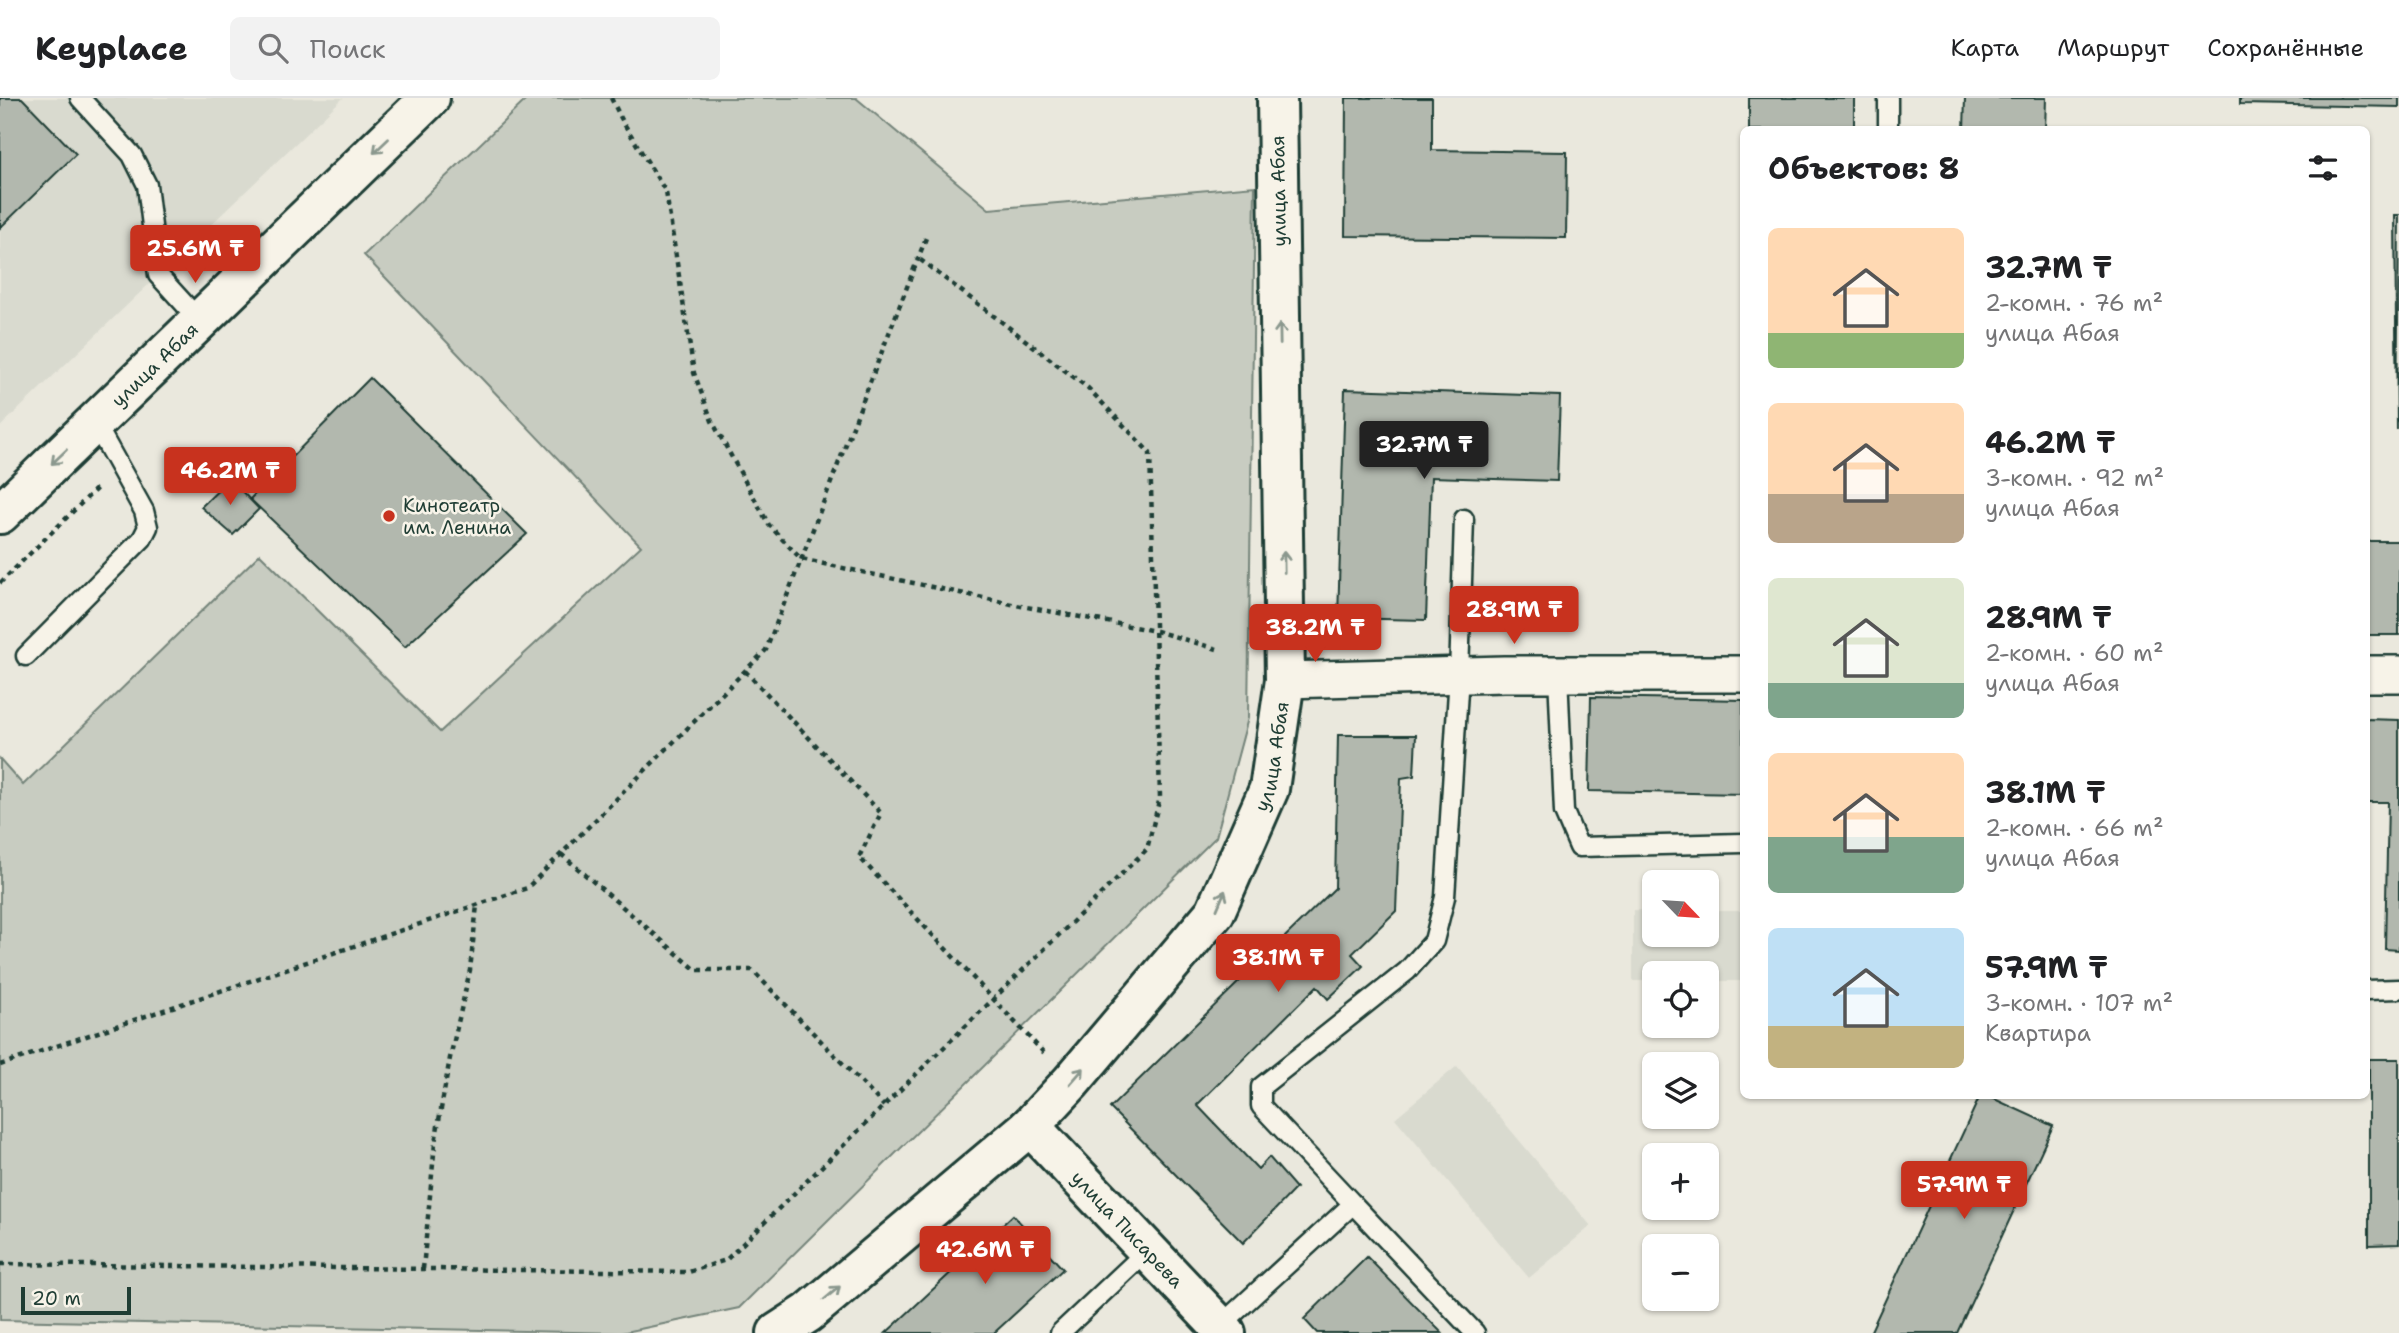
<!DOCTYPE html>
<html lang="ru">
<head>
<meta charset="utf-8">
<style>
  body { margin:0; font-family:"Shantell Sans",sans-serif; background:#f2f2f2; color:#202124; height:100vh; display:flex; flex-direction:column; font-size:26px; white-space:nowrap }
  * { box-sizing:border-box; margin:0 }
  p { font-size:23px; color:#757577 }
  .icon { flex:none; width:38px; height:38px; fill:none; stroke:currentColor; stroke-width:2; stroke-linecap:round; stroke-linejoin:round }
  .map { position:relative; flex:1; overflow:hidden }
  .panel { position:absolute; left:1740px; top:28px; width:630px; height:973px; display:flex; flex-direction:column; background:#fff; border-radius:10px; box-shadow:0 2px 5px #0004 }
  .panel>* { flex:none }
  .needle { width:46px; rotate:115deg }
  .buttons { position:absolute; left:1642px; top:772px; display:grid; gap:14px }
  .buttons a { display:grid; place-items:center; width:77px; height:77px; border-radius:10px; background:#fff; box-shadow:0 2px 5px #0004; font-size:35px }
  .scale { position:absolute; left:21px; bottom:18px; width:110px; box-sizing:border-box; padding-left:7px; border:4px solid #1f3d34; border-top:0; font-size:19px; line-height:24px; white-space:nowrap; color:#1f3d34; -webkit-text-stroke:5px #f7f3e8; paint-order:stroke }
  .price { position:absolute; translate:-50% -60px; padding:0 16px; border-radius:7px; background:#c8321e; color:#fff; font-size:23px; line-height:46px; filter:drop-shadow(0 2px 4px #0008) }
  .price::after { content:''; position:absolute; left:50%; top:42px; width:21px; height:16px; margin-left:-10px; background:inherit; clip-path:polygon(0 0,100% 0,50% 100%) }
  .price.active { background:#222; color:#fff }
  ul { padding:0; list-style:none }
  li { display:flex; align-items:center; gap:21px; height:175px; padding:0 28px }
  li span { display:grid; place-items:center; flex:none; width:196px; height:140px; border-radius:10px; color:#555 }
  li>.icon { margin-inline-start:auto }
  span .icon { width:84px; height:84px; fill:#fffc; stroke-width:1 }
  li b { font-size:30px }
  h2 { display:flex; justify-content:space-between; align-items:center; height:84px; padding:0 28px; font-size:30px }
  header { display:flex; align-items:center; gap:42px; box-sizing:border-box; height:98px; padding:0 35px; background:#fff; border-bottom:2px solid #e0e0e0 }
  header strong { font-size:33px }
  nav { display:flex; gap:38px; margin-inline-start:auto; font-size:24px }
  .search { width:490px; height:63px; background:#f2f2f2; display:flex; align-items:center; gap:18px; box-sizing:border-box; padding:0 24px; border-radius:10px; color:#757577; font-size:26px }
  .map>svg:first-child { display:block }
  .built { fill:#d9dacf }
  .green { fill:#c8ccc1; stroke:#74847a; stroke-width:2 }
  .building { fill:#b2b8ae; stroke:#1f3d34; stroke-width:2 }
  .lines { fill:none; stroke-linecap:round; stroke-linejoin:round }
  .lane-casing { stroke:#1f3d34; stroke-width:23 }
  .street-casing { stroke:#1f3d34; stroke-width:40 }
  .secondary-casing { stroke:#1f3d34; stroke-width:44 }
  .path { stroke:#1f3d34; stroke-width:4.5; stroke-dasharray:5 5; stroke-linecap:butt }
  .lane { stroke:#f7f3e8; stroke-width:18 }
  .street { stroke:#f7f3e8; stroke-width:35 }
  .secondary { stroke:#f7f3e8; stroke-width:38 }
  .oneway { stroke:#8b988e }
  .poi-dot { fill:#c8321e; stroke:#f7f3e8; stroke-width:2.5 }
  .labels { text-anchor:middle; stroke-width:5; stroke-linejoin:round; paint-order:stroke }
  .street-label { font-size:19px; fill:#1f3d34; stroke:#f7f3e8 }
  .poi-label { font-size:19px; fill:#1f3d34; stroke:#f7f3e8; text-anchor:start }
</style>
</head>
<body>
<header>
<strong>Keyplace</strong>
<div class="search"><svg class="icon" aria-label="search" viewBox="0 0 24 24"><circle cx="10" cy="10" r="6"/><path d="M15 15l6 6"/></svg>Поиск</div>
<nav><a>Карта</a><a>Маршрут</a><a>Сохранённые</a></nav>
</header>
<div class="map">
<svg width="2399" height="1235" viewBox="0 0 2399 1235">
  <rect width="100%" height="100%" fill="#eae8dd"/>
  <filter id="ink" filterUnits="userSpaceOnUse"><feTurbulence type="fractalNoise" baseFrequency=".0143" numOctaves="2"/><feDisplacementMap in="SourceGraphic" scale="14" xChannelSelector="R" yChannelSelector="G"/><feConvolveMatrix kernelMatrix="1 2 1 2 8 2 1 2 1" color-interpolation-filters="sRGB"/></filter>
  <g filter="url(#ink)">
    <g class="built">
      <polygon points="0,0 343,0 0,329"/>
      <polygon points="1633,812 1654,813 1654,836 1706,836 1706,813 1743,813 1743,883 1706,883 1706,875 1654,875 1654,883 1633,883"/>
      <polygon points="1457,968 1591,1128 1529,1180 1395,1020"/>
    </g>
    <polygon class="green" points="528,0 856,0 989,111 1255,88 1248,620 1216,739 739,1210 621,1235 0,1222 0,661 23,687 260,456 440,634 641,448 364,157"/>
    <g class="building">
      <polygon points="0,0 22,0 76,56 0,130"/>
      <polygon points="1346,0 1432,0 1432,52 1567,54 1566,140 1345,138"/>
      <rect x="1749" y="0" width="105" height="32"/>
      <polygon points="1965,0 2046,0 2045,32 1964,32"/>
      <polygon points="2240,0 2399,0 2399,9 2240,6"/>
      <polygon points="2395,117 2399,117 2397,332"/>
      <polygon points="370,280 527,436 405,549 250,401"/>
      <polygon points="1345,291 1560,298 1557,383 1431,379 1426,522 1338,520"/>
      <polygon points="230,381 259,411 233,437 201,409"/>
      <rect x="2366" y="443" width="33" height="94"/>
      <polygon points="1591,599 1743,602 1743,696 1589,693"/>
      <polygon points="2366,621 2399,622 2399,852 2385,851 2388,704 2366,704"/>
      <polygon points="1338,637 1416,637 1414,678 1401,680 1396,813 1352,856 1363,868 1328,901 1317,888 1197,1007 1258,1071 1269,1059 1296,1090 1243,1145 1110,1010 1335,790"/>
      <polygon points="2369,961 2399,961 2399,1146 2369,1147"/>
      <polygon points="1980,998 1988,998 2053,1028 1957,1235 1870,1235"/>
      <polygon points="1013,1117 1063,1171 994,1235 886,1235"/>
      <polygon points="1367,1159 1442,1235 1317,1235 1304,1221"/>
    </g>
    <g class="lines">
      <g class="lane-casing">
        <g id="lane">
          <polyline points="80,0 132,57 147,87 158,177 200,223"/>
          <polyline points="1888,32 1888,0"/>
          <polyline points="26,558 142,441 148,429 144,413 95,325"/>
          <polyline points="1558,576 1564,714 1579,749 1743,745"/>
          <polyline points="2366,892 2399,891"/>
          <polyline points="1353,1106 1475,1235"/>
          <polyline points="1220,1228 1353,1106 1261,1008 1261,989 1407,873 1434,843 1445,799 1459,577 1464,421"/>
          <polyline points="1060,1235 1148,1152"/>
        </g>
      </g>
      <g class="street-casing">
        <g id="street">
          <polyline points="2366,576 2399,576"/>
          <polyline points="1285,582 1504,576 1743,576"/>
        </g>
      </g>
      <g class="secondary-casing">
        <g id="secondary">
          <path id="s1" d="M0,416L430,0"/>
          <path id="s2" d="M1030,1028L1226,1235"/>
          <path id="s3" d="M777,1235L808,1215L1030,1028L1071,984L1215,814L1269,691L1285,582L1277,0"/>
        </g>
      </g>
      <g class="path">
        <polyline points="611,0 623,24 666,94 694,275 712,323 769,427 801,461 1021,508 1156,533 1217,551"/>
        <polyline points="0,485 99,388"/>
        <polyline points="745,573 881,715 859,759 1046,957"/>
        <polyline points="561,756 696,872 752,872 884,1008"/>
        <polyline points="0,967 527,790 766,552 926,140"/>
        <polyline points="0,1166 689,1174 726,1162 1147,751 1160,699 1150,355 1088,290 918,160"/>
        <polyline points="423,1171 435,1045 450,960 470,872 477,807"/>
      </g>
      <use href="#lane" class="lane"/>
      <use href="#street" class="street"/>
      <use href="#secondary" class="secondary"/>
    </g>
    <defs><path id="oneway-shaft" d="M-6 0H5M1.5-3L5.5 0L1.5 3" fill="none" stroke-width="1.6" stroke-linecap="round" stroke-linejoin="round" transform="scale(1.75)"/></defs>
    <g class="oneway">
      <use href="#oneway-shaft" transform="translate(381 48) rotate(136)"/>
      <use href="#oneway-shaft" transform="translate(1280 236) rotate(-91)"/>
      <use href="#oneway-shaft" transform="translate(59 359) rotate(136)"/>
      <use href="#oneway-shaft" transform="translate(1284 464) rotate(-91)"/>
      <use href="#oneway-shaft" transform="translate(1221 802) rotate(-67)"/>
      <use href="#oneway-shaft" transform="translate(1077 978) rotate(-49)"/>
      <use href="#oneway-shaft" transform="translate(832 1195) rotate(-40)"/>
    </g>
  </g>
  <circle class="poi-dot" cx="389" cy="418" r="7"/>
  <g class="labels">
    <g class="street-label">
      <text transform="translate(1278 93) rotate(-91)" y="7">улица Абая</text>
      <text dy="7" stroke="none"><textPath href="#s1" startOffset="215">улица Абая</textPath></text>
      <text dy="7" stroke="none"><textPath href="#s3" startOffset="777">улица Абая</textPath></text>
      <text dy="7" stroke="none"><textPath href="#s2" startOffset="142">улица Писарева</textPath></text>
    </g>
    <g class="poi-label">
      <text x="403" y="414">Кинотеатр<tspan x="403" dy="22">им. Ленина</tspan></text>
    </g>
  </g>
</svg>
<div class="buttons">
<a><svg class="needle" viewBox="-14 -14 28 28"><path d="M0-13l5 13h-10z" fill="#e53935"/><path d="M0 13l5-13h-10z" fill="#757577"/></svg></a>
<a><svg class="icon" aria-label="locate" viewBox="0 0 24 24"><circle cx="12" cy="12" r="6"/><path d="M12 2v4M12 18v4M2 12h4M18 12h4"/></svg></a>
<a><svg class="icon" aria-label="layers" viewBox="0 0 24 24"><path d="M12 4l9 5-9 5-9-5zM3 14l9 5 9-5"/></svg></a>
<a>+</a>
<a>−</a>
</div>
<div class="scale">20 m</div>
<b class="price" style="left:195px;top:187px">25.6M ₸</b>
<b class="price active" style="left:1424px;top:383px">32.7M ₸</b>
<b class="price" style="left:230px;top:409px">46.2M ₸</b>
<b class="price" style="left:1514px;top:548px">28.9M ₸</b>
<b class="price" style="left:1315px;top:566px">38.2M ₸</b>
<b class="price" style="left:1278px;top:896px">38.1M ₸</b>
<b class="price" style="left:1964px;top:1123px">57.9M ₸</b>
<b class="price" style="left:985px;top:1188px">42.6M ₸</b>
<section class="panel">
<h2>Объектов: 8<svg class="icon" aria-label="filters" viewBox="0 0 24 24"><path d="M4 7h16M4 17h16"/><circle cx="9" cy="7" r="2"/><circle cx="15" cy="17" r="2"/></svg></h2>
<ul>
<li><span style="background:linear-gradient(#ffd9b3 75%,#8fb573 0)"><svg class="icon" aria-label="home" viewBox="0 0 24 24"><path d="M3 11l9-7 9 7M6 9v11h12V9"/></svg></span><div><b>32.7M ₸</b><p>2-комн. · 76 m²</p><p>улица Абая</p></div></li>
<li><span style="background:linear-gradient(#ffd9b3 65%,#b9a48a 0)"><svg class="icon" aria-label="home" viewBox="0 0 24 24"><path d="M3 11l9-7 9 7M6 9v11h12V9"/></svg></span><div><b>46.2M ₸</b><p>3-комн. · 92 m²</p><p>улица Абая</p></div></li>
<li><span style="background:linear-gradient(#dfe7d0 75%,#7fa58c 0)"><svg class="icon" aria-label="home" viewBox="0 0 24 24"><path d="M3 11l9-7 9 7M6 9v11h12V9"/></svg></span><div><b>28.9M ₸</b><p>2-комн. · 60 m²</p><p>улица Абая</p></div></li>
<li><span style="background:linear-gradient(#ffd9b3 60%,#7fa58c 0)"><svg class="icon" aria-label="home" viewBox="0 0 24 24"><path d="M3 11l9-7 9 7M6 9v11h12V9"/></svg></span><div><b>38.1M ₸</b><p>2-комн. · 66 m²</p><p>улица Абая</p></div></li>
<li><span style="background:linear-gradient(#bfe0f5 70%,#c2b280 0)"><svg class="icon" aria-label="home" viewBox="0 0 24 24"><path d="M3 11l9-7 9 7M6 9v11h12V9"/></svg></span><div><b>57.9M ₸</b><p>3-комн. · 107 m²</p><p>Квартира</p></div></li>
</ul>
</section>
</div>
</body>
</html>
